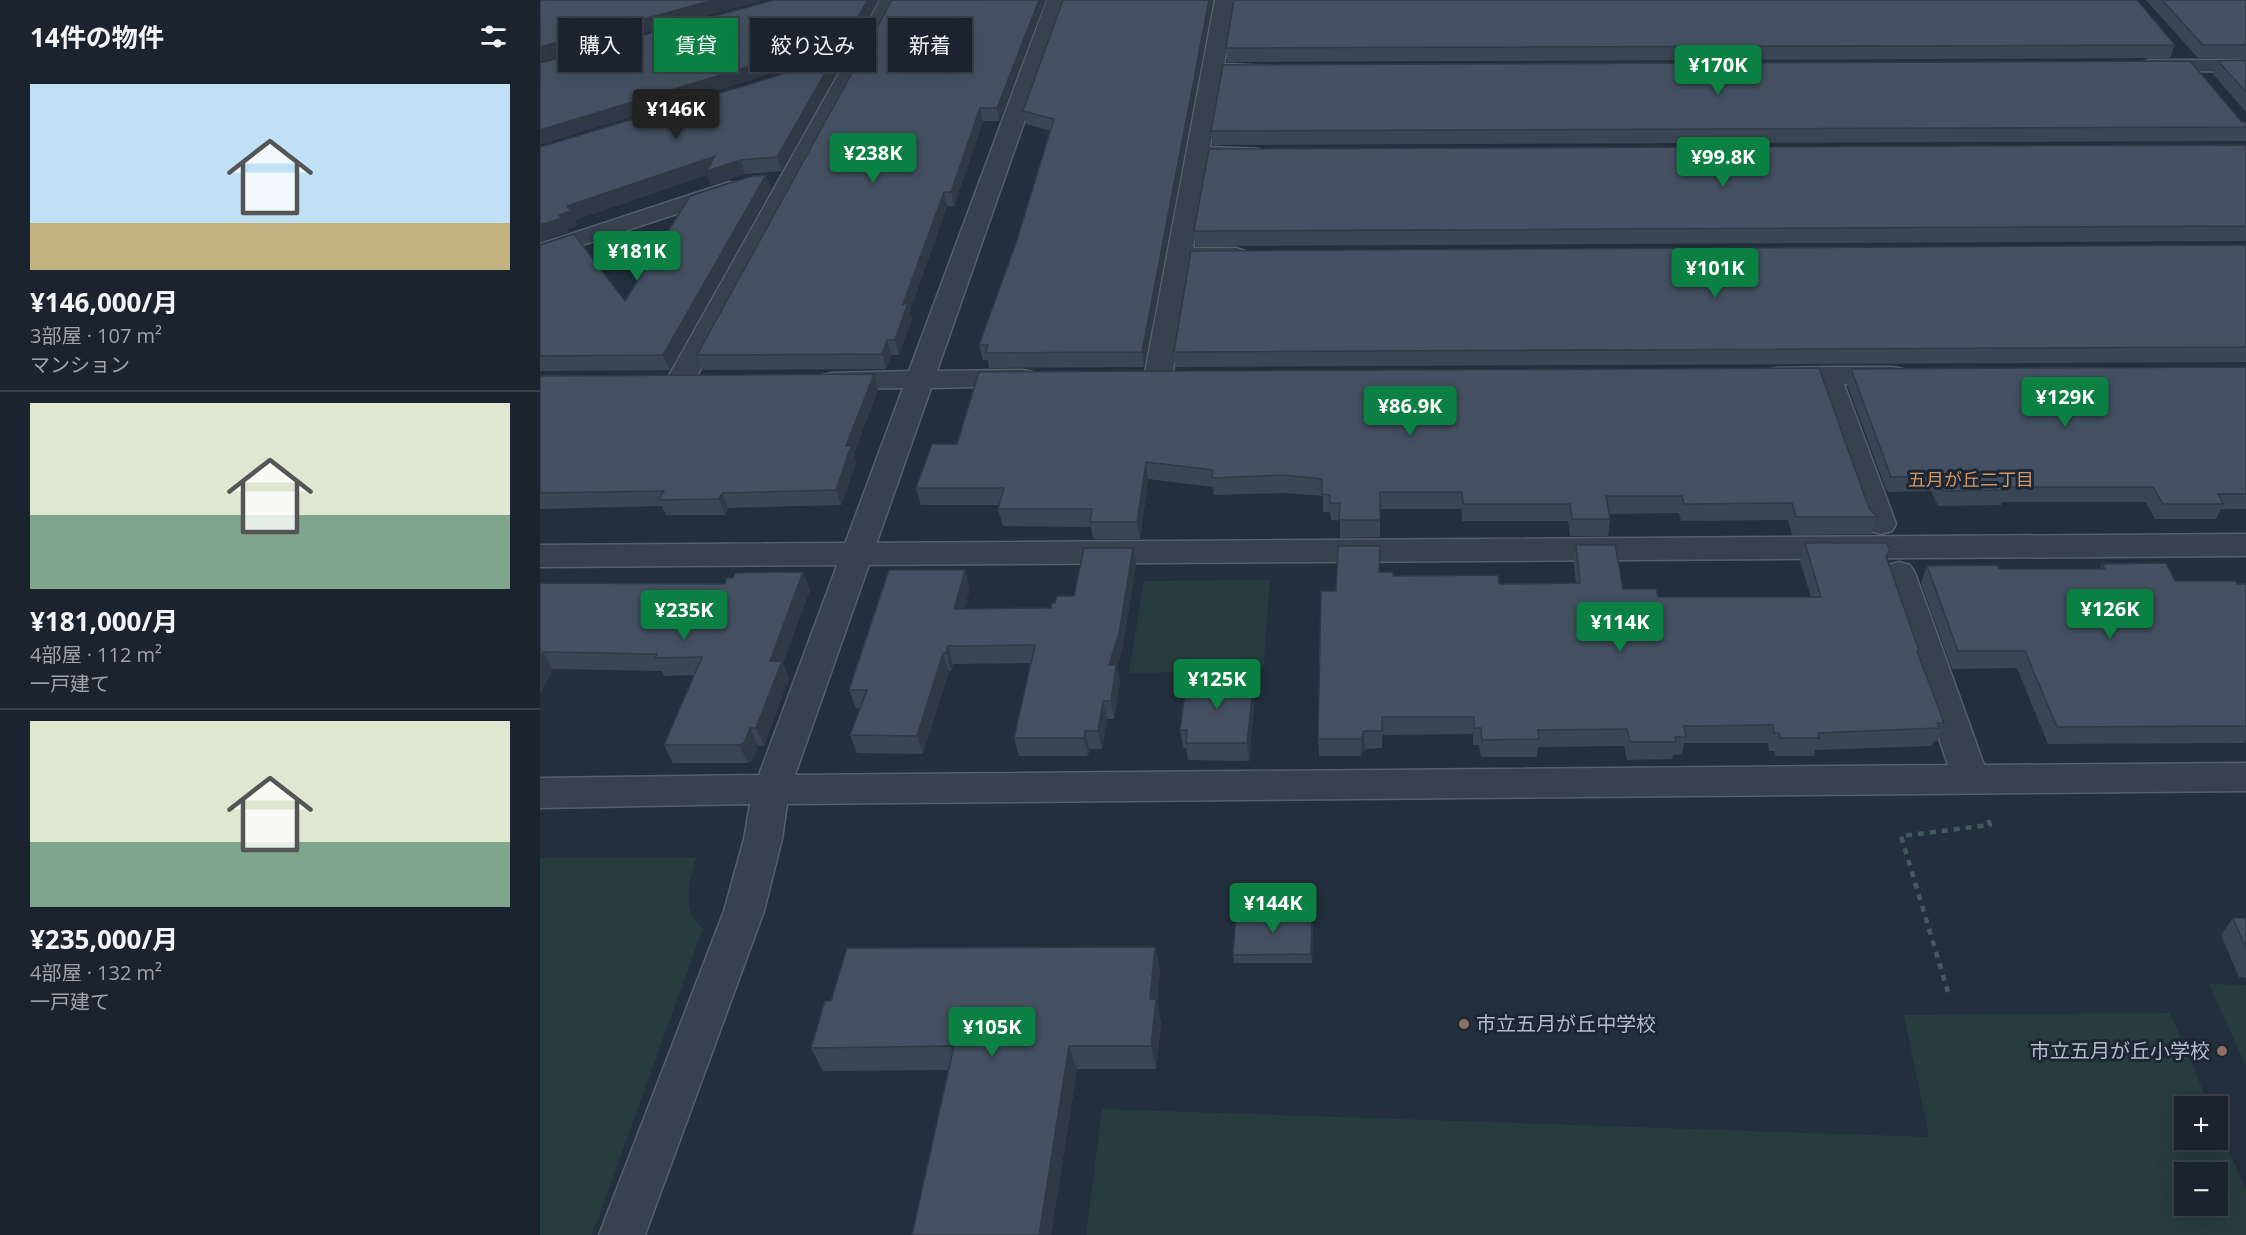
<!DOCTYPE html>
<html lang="ja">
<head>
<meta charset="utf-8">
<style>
  body { margin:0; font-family:"Open Sans","Noto Sans JP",sans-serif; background:#282f3a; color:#f1f3f6; height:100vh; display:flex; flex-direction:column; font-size:22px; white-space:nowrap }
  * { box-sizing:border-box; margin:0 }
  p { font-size:20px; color:#a0a4aa }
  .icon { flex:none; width:33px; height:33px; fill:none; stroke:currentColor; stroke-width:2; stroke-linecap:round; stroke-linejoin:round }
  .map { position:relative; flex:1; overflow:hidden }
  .side { display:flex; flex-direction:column; background:#1b232e; width:540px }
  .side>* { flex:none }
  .guide { position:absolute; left:18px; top:18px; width:570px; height:54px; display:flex; gap:12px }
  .fabs { position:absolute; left:1634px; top:1096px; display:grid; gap:12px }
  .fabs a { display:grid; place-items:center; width:54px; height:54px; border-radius:0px; background:#1b232e; box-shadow:0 6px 24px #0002,0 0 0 2px #39404a; font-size:30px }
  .price { position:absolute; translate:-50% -51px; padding:0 14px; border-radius:6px; background:#0b8043; color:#fff; font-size:20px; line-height:39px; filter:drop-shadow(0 2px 3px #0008) }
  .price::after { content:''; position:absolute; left:50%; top:36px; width:18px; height:14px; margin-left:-9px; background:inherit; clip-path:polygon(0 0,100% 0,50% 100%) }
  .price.current { background:#222; color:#fff }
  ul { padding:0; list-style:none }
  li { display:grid; align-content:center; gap:12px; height:318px; padding:0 30px }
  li+li { border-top:2px solid #39404a }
  li span { display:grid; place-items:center; height:186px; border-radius:0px; color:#555 }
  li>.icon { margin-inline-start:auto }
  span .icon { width:108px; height:108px; fill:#fffc; stroke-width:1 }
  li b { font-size:26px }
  h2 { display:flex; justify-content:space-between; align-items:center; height:72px; padding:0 30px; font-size:26px }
  .tag { padding:0 21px; border-radius:0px; background:#1b232e; box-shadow:0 6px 24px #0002,0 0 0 2px #39404a; font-size:21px; line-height:54px }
  .tag.current { background:#0b8043; color:#fff }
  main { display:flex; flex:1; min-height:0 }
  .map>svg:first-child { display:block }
  .green { fill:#263c3f; fill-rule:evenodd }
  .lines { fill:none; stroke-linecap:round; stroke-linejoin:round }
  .minor-casing { stroke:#565f6c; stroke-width:3 }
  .tertiary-casing { stroke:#565f6c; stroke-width:3 }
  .path { stroke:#44595c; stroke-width:4.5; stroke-dasharray:6 6; stroke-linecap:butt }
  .minor { fill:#38414e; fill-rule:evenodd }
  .tertiary { fill:#38414e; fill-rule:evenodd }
  .wall { fill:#3b4654 }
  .shaded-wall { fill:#303945 }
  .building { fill:#455162; stroke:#303945; stroke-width:1.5 }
  .education-dot { fill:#8d6e63; stroke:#1d2633; stroke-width:2 }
  .labels { text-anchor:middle; stroke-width:6; stroke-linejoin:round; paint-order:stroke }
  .neighbourhood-label { font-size:18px; fill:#d59563; stroke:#1d2633 }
  .near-poi-label { font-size:20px; fill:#b4bcc9; stroke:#1d2633; text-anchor:start }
</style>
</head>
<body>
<main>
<section class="side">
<h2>14件の物件<svg class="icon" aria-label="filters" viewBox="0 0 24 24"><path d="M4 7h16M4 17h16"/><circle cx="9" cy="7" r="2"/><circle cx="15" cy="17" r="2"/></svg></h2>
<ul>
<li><span style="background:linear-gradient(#bfe0f5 75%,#c2b280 0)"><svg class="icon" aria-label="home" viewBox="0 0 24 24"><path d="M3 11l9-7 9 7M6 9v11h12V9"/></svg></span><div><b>¥146,000/月</b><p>3部屋 · 107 m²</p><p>マンション</p></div></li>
<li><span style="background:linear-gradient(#dfe7d0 60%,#7fa58c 0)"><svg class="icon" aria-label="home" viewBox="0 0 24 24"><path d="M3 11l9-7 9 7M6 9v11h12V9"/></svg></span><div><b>¥181,000/月</b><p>4部屋 · 112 m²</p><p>一戸建て</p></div></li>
<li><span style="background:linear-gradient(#dfe7d0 65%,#7fa58c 0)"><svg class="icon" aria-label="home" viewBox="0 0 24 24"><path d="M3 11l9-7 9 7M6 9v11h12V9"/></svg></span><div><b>¥235,000/月</b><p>4部屋 · 132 m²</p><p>一戸建て</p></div></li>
</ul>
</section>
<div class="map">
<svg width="1706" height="1235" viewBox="0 0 1706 1235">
  <rect width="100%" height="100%" fill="#242f3e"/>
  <g class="green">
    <polygon points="730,580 723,671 589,673 604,581"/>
    <path d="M0,858H156C150,881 140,912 163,928L52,1235H0Z"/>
    <polygon points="1669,984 1706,985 1706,1066"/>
    <path d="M1630,1013L1670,1107H1644V1140H1677V1123L1706,1190V1235H546L562,1109L1389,1137L1364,1015ZM1644,1173H1677V1206H1644Z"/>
  </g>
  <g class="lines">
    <g class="minor-casing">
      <g id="minor">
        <polygon points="340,0 360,0 154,381 150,387 140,389 130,387 126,381"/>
        <polygon points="507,0 527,0 397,371 483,370 493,372 497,378 493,384 483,386 391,388 255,775 1408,765 1343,573 1348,565 1359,562 1370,565 1375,573 1444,765 1706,763 1706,791 247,804 242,839 224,911 105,1235 59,1235 184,911 204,839 210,804 0,808 0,778 219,775 363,388 292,389 282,387 278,381 282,375 292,373 369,371"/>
        <polygon points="675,0 695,0 684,64 735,66 738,70 735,74 728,76 682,76 670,147 719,149 722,154 719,159 668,161 653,248 696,248 705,251 709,256 705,261 696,264 651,264 632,378 628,384 618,386 608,384 604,378"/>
        <polygon points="1610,60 1706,60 1706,72 1603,70 1600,66 1603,62"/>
        <polygon points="189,182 197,184 201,189 197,194 0,259 0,244"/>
        <polygon points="1287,367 1353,367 1363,369 1367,375 1363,381 1353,383 1304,384 1356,524 1352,531 1341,534 1330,531 1326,524 1276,384 1237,384 1227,382 1223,376 1227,370 1237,368"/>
      </g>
    </g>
    <g class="tertiary-casing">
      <polygon id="tertiary" points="1706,534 1706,556 0,567 0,545"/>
    </g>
    <polyline class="path" points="1408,992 1361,836 1450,825 1448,819"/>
    <use href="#minor" class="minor"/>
    <use href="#tertiary" class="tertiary"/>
  </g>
  <g class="wall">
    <polygon points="506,0 459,121 443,121 414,206 407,206 370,311 372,318 359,355 352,355 346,369 163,370 157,355"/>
    <polygon points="523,0 673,0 604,367 449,368 448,360 443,360 439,345 476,243 511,131 486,124 483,111"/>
    <polygon points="1606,0 1706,0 1706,58 1658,58"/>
    <polygon points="1635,45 1630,58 687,62 686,48"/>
    <polygon points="1706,60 1706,112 1673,74 1678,61"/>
    <polygon points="297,73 242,171 205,174 171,185 167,175 35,220 37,226 27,229 28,232 0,242 0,147"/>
    <polygon points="1702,122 1706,122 1706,141 673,145 671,131"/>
    <polygon points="1706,145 1706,241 656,246 654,231"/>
    <polygon points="226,175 231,189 130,370 0,371 0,245 85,301"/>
    <polygon points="1706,245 1706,362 636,367 634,352"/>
    <polygon points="1706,367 1706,509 1681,509 1676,519 1615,519 1606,502 1462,502 1461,505 1398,506 1391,491 1347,492 1307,384 1311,369"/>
    <polygon points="0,376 338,389 314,454 316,462 301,505 188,508 185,515 126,515 122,506 0,509"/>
    <polygon points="392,444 1329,508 1337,517 1331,534 1252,535 1248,520 1141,521 1139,513 1069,514 1070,519 1068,536 1030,536 1028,521 922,521 921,509 840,509 840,537 800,538 800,520 791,520 790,512 783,512 783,496 744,493 674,495 673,487 608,479 600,539 553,539 551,527 463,526 458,509 459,505 381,505 376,488"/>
    <polygon points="1265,543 1347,558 1379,651 1378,654 1404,723 1397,741 1394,741 1392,746 1275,750 1274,756 1235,756 1234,751 1229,751 1228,743 1144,743 1142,754 1133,755 1132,759 1087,760 1084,746 998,747 997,757 941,757 939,745 933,745 933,734 842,735 842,748 825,749 821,756 779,756 778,739 796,591 853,576 959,584 1036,583 1034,563 1036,545 1083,589 1118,597 1271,597 1260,561"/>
    <polygon points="1562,564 1635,581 1706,584 1706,739 1704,743 1508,744 1477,668 1412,669 1381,583 1387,566 1459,569 1560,569"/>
    <polygon points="596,565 582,650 577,668 580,683 574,719 567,719 562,749 549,749 548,756 479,756 474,738 491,663 413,664 411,671 409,671 383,754 317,753 310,735 320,708 316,708 309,690 430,588 424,609 511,608 515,603 534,596"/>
    <polygon points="263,572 270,590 243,663 249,678 224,746 218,746 212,760 208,763 133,763 124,745 154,675 124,676 122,671 13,669 0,694 0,583 185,584"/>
    <polygon points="715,695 709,761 648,760 646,748 643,748 640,730"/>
    <polygon points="1693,918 1706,918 1706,978 1699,977 1681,935"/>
    <polygon points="773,922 772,963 694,963 693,955"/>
    <polygon points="615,947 620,971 617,1003 621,1023 616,1069 537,1069 511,1235 372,1235 408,1070 283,1071 271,1048 291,1001"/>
  </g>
  <g class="shaded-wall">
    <polygon points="174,0 224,0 0,62 0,47"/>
    <polygon points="328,0 339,0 307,55 279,59 0,145 0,130"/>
    <polygon points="499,0 506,0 459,121 457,108"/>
    <polygon points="669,0 673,0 604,367 602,352"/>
    <polygon points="293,59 297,73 242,171 237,157"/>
    <polygon points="440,108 443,121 414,206 411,192"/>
    <polygon points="175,156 201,160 205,174 171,185 167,175 35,220 37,226 27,229 28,232 0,242 0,225 19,215 27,206"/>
    <polygon points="226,175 231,189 130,370 123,355"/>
    <polygon points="404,192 407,206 370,311 372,318 359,355 355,340 363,304"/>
    <polygon points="347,340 352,355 346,369 342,354"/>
    <polygon points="334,374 338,389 314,454 316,462 301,505 296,490 306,446"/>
    <polygon points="606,462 608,479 600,539 597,522"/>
    <polygon points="182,493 188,508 185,515 179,499"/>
    <polygon points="593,548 596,565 582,650 577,668 580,683 574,719 571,701 569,665"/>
    <polygon points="425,570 430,588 419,626 414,609"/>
    <polygon points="263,572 270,590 243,663 249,678 224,746 216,728 230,661"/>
    <polygon points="408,646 413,664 411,671 406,653"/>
    <polygon points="3,652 13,669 0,694 0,657"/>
    <polygon points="403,653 409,671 383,754 377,736"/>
    <polygon points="714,678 715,695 709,761 707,743"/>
    <polygon points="563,701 567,719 562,749 558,731"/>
    <polygon points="210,728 218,746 212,760 208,763 199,745"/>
    <polygon points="545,731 549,749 548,756 544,738"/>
    <polygon points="824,731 825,749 821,756 821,739"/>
    <polygon points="772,913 773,922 772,963 771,954"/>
    <polygon points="615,947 620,971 617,1003 621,1023 616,1069 611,1046 610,999"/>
    <polygon points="529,1046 537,1069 511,1235 499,1235"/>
  </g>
  <g class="building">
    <polygon points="0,0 174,0 0,47"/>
    <polygon points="234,0 328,0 303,42 276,46 0,130 0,63"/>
    <polygon points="352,0 499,0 457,108 440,108 411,192 404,192 363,304 368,303 355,340 347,340 342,354 157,355"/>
    <polygon points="523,0 669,0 602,352 446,353 448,345 439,345 476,243 514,119 483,111"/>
    <polygon points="694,0 1597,0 1635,45 686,48"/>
    <polygon points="1622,0 1706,0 1706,45 1663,45"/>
    <polygon points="293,59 237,157 201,160 166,171 175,156 27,206 31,211 19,215 22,218 0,225 0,147"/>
    <polygon points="1706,60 1706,92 1678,61"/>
    <polygon points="1650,61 1702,122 1706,122 1706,127 671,131 683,65"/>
    <polygon points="1706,145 1706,226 654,231 669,149"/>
    <polygon points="226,175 123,355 0,356 0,245 34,234 85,301 150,196 212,176"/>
    <polygon points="1706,245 1706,347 634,352 651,251"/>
    <polygon points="1706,367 1706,494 1678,494 1684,504 1623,504 1613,487 1465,487 1467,490 1403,491 1396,476 1351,477 1311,369"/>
    <polygon points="1279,368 1329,508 1337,517 1256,517 1252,503 1144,504 1142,496 1066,496 1070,519 1032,519 1030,504 923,504 922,492 840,492 840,520 799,520 800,503 790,503 790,495 782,494 782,479 743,475 672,478 673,470 606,462 597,522 550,522 552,509 458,509 464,488 376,488 392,444 417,444 439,372"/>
    <polygon points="334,374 306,446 311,446 296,490 182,493 179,499 119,500 124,491 0,493 0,376"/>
    <polygon points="1265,543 1347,543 1350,550 1346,556 1379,651 1377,651 1404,723 1397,723 1399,728 1278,733 1279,738 1240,738 1239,733 1234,733 1233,725 1144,726 1146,737 1135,737 1136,742 1090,742 1087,729 998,730 999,739 942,740 941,728 934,728 934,717 842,717 842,731 824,731 821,739 778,739 781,591 796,591 798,546 840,546 839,572 853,572 853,576 958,575 959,584 1040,583 1036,545 1075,545 1083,589 1116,589 1118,597 1281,597"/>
    <polygon points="544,548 593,548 579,633 569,665 576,665 571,701 563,701 558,731 545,731 544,738 474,738 495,645 408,646 406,653 403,653 377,736 310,735 327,690 309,690 349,570 425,570 414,609 511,608 512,603 515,603 517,596 534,596"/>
    <polygon points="1626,563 1635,581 1695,581 1697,584 1706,584 1706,726 1517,727 1485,651 1418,651 1387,566 1457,565 1459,569 1565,569 1562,564"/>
    <polygon points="263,572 230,661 242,661 216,728 210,728 204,743 199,745 124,745 162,657 115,658 117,654 3,652 0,657 0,583 185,584 187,578 193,578 195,573"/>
    <polygon points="647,678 714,678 707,743 646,743 647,730 640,730"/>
    <polygon points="696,913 772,913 771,954 693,955"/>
    <polygon points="1693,918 1706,918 1706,948"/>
    <polygon points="615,947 610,999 616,999 611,1046 529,1046 499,1235 372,1235 414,1046 271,1048 285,1001 291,1001 307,948"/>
  </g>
  <g class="education-dot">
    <circle cx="924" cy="1024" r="6"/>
    <circle cx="1682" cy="1051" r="6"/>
  </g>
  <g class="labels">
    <g class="neighbourhood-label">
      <text x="1431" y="486">五月が丘二丁目</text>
    </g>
    <g class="near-poi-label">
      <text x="936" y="1031">市立五月が丘中学校</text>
      <text x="1670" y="1058" text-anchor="end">市立五月が丘小学校</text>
    </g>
  </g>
</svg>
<div class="fabs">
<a>+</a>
<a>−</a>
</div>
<b class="price" style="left:1178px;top:96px">¥170K</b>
<b class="price current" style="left:136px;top:140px">¥146K</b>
<b class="price" style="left:333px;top:184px">¥238K</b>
<b class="price" style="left:1183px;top:188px">¥99.8K</b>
<b class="price" style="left:97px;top:282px">¥181K</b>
<b class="price" style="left:1175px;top:299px">¥101K</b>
<b class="price" style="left:1525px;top:428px">¥129K</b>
<b class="price" style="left:870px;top:437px">¥86.9K</b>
<b class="price" style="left:1570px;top:640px">¥126K</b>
<b class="price" style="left:144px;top:641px">¥235K</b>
<b class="price" style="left:1080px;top:653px">¥114K</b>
<b class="price" style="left:677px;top:710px">¥125K</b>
<b class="price" style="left:733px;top:934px">¥144K</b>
<b class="price" style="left:452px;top:1058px">¥105K</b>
<div class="guide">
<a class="tag">購入</a>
<a class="tag current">賃貸</a>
<a class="tag">絞り込み</a>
<a class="tag">新着</a>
</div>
</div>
</main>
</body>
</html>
